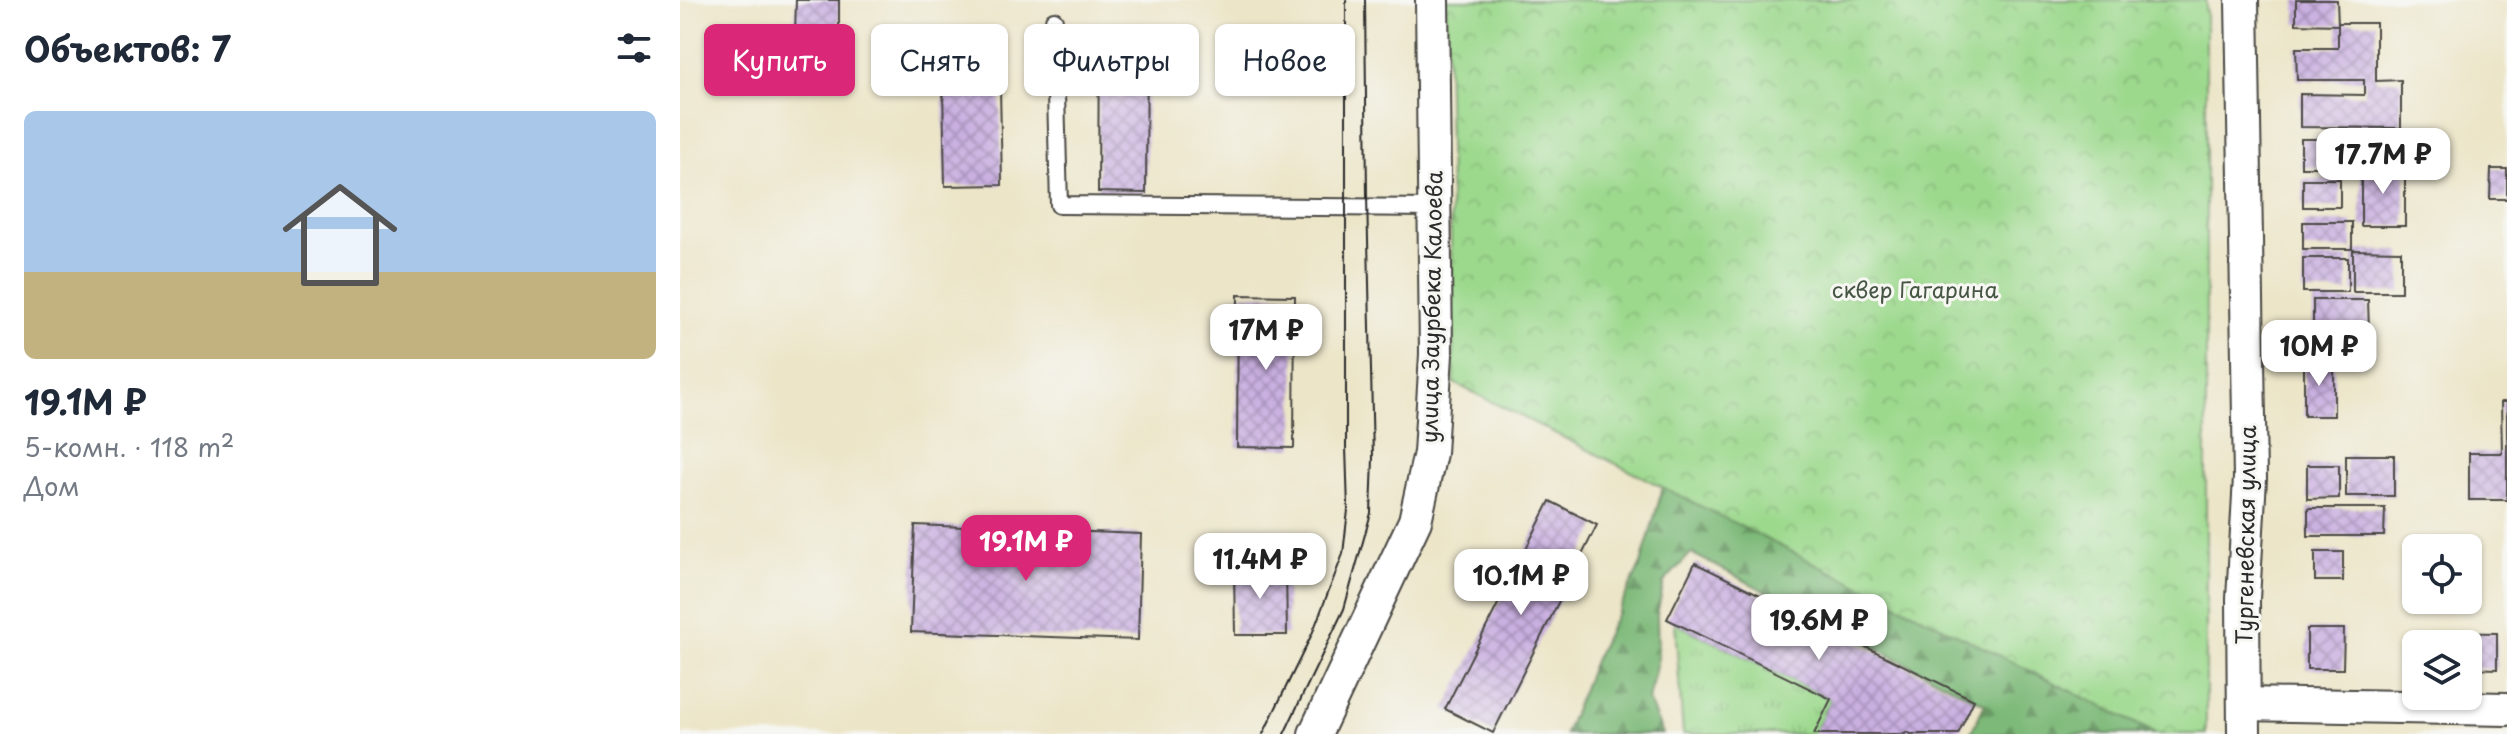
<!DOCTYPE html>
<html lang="ru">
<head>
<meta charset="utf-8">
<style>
  body { margin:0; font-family:"Playpen Sans",sans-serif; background:#f6f6f7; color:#1f2937; height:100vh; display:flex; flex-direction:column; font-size:30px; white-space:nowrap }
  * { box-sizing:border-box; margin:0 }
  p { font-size:26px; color:#747a83 }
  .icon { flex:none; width:44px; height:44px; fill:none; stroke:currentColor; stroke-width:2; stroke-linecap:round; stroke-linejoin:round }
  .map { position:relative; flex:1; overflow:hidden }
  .drawer { display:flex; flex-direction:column; background:#fff; width:680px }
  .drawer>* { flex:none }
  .guide { position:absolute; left:24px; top:24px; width:760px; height:72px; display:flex; gap:16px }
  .fabs { position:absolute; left:1722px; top:534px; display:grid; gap:16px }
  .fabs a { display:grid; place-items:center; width:80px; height:80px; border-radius:12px; background:#fff; box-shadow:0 2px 6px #0004; font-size:40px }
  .price { position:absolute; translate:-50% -68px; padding:0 18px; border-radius:16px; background:#fff; color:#222; font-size:26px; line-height:52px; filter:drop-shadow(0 2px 4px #0008) }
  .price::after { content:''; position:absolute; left:50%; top:48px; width:24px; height:18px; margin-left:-12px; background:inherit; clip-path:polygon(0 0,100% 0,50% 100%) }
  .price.current { background:#db2777; color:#fff }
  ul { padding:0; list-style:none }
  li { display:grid; align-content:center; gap:16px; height:424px; padding:0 24px }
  li span { display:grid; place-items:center; height:248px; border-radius:12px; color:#555 }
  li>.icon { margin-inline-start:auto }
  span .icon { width:144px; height:144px; fill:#fffc; stroke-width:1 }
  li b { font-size:34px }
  h2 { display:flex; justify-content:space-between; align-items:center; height:96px; padding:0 24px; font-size:34px }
  .chip { padding:0 28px; border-radius:12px; background:#fff; box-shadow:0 2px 6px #0004; font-size:28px; line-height:72px }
  .chip.current { background:#db2777; color:#fff }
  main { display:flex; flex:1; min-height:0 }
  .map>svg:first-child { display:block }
  .grass { fill:url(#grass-tufts); stroke:#64825c; stroke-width:2 }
  .forest { fill:url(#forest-firs); stroke:#547252; stroke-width:2 }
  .park { fill:url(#park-crowns); stroke:#64825c; stroke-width:2 }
  .building { fill:url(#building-cross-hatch) }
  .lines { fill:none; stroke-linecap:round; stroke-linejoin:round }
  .lane-casing { stroke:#484743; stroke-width:20 }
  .street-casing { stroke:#484743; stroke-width:36 }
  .lane { stroke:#fff; stroke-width:16 }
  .street { stroke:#fff; stroke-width:32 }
  .tram { stroke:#2b2b2b; stroke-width:2 }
  .labels { text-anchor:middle; stroke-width:6; stroke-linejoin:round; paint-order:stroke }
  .park-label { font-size:22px; fill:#475644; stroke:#f6f6f2 }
  .street-label { font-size:22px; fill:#2b2b2b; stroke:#f6f6f2 }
</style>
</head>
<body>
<main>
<section class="drawer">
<h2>Объектов: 7<svg class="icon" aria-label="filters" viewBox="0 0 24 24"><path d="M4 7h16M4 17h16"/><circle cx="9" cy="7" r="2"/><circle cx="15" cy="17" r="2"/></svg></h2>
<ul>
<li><span style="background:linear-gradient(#a9c7e8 65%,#c2b280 0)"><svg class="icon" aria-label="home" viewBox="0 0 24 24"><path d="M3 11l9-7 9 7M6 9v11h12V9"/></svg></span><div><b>19.1M ₽</b><p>5-комн. · 118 m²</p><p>Дом</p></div></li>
</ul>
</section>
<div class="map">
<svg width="1827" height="734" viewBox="0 0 1827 734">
  <defs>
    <pattern id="grass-tufts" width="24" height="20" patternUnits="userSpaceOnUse" patternTransform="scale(2)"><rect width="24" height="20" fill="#9cd98d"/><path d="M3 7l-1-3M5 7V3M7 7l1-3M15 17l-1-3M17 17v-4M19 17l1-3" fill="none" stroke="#87ba7a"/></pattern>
    <pattern id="forest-firs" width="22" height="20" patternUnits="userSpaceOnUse" patternTransform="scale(2)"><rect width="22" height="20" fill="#7db978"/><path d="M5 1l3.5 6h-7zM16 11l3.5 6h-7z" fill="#679763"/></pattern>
    <pattern id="park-crowns" width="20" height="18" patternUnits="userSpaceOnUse" patternTransform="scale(2)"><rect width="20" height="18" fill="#9cd98d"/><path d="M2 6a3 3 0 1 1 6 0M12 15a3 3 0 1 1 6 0" fill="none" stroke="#87ba7a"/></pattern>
    <pattern id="building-cross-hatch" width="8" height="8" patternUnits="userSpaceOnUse" patternTransform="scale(2)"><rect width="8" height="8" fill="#cab0e1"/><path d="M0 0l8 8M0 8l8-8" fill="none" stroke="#a48fb7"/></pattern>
  </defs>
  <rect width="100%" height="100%" fill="#f6f6f2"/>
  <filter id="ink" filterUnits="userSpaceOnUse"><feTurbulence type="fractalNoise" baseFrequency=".0125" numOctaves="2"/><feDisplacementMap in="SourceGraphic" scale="16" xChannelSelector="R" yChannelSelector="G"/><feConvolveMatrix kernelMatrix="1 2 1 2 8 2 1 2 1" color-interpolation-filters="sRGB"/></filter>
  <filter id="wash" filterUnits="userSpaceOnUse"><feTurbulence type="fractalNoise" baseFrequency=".006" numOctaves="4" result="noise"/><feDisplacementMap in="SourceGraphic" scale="32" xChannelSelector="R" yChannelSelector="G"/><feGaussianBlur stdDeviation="1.8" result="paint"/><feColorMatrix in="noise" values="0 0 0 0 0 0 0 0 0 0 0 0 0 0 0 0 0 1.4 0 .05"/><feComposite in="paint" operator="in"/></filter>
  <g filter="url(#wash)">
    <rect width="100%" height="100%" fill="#ece5c8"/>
    <polygon class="grass" points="995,623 1151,699 1134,734 1003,734"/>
    <polygon class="forest" points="983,487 1477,734 1290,734 1305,704 1011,553 984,582 977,614 978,658 968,700 983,734 885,734 914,661 961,564"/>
    <polygon class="park" points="766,0 1526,0 1526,734 1477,734 774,383"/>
    <g id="blocks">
      <g class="building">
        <polygon points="116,0 159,0 159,36 115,35"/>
        <polygon points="1616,0 1657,0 1658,25 1616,24"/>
        <polygon points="1658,23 1696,23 1696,81 1721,80 1721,128 1620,127 1620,94 1684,95 1684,80 1617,80 1616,48 1658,48"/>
        <polygon points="319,39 322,185 265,186 262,40"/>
        <polygon points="419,39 467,40 466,193 418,192"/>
        <rect x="1621" y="139" width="39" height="28"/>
        <rect x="1681" y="166" width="44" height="60"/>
        <polygon points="1811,169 1827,169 1827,199 1810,199"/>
        <rect x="1623" y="179" width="37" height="28"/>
        <rect x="1623" y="222" width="49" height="27"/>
        <polygon points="1673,250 1721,251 1721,292 1673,292"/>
        <rect x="1623" y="258" width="45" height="34"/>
        <polygon points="558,295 615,296 614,448 557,447"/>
        <polygon points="1633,300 1688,300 1689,331 1633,331"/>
        <polygon points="1624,359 1654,360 1654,416 1624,416"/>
        <polygon points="1821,402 1827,402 1827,500 1789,500 1789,453 1822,453"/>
        <rect x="1666" y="455" width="48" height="41"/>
        <polygon points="1627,465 1659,465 1659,498 1627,499"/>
        <polygon points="870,501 917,525 813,733 765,709"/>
        <polygon points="1628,508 1705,508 1704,536 1628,536"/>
        <polygon points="235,525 461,534 458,640 231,632"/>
        <rect x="1635" y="552" width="28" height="29"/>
        <polygon points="1015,563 1294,700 1278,734 1231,734 1226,732 1225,734 1134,734 1151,699 987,619"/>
        <polygon points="554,567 606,567 607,635 555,635"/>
        <polygon points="1627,629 1664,629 1663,669 1627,669"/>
        <polygon points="1760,632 1817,633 1817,669 1788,668 1788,644 1760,644"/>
      </g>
    </g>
  </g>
  <g filter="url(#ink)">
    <use href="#blocks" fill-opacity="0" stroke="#484743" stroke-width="2"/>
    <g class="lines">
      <g class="lane-casing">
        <polyline id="lane" points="374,20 379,205 755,208"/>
      </g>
      <g class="street-casing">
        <g id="street">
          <polyline points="1562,0 1570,478 1563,599 1564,734"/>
          <polyline points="1564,704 1827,709"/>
          <polyline points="635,734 735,521 750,453 756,354 752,0"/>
        </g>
      </g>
      <use href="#lane" class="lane"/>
      <use href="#street" class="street"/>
      <g class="tram">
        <polyline points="583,734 632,634 663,554 668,510 666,447 666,0"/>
        <polyline points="604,734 664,609 691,513 693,458 687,196 685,0"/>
      </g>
    </g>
  </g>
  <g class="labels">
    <g class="park-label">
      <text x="1235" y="298">сквер Гагарина</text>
    </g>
    <g class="street-label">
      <text transform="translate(752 307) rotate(-89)" y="8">улица Заурбека Калоева</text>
      <text transform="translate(1566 535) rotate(-89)" y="8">Тургеневская улица</text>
    </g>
  </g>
</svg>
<div class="fabs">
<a><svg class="icon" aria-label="locate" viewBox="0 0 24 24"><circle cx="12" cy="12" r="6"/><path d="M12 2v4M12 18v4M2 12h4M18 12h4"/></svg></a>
<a><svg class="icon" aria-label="layers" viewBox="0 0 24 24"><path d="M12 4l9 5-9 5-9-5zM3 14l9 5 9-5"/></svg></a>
</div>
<b class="price" style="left:1703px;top:196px">17.7M ₽</b>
<b class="price" style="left:586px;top:372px">17M ₽</b>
<b class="price" style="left:1639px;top:388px">10M ₽</b>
<b class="price current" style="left:346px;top:583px">19.1M ₽</b>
<b class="price" style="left:580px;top:601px">11.4M ₽</b>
<b class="price" style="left:841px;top:617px">10.1M ₽</b>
<b class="price" style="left:1139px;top:662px">19.6M ₽</b>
<div class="guide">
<a class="chip current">Купить</a>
<a class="chip">Снять</a>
<a class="chip">Фильтры</a>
<a class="chip">Новое</a>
</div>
</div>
</main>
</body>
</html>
